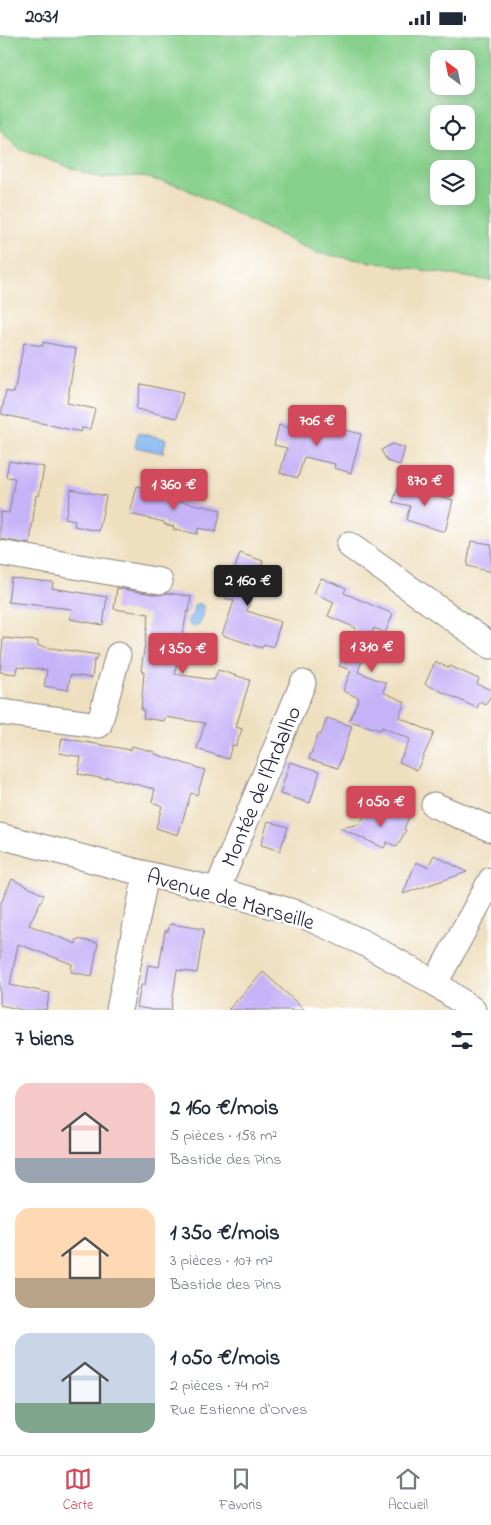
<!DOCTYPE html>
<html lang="fr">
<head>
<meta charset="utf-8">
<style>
  body { margin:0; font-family:"Indie Flower",sans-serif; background:#f2f2f3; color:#1f2937; height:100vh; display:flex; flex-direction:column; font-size:19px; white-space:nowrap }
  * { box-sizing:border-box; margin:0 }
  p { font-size:16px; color:#747a83 }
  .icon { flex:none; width:28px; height:28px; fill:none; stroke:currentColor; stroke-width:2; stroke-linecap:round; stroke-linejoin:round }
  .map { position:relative; height:975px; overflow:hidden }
  .details { display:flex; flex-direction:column; background:#fff; flex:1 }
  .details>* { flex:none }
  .needle { width:32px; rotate:328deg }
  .controls { position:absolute; left:430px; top:15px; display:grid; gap:10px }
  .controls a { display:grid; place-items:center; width:45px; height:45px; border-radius:10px; background:#fff; box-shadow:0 2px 12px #0003; font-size:25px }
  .price { position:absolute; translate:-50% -42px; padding:0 11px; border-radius:5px; background:#d1495b; color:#fff; font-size:16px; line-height:32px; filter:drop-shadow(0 1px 2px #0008) }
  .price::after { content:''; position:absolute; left:50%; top:30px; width:15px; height:11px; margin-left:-8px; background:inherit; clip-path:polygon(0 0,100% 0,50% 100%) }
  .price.selected { background:#222; color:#fff }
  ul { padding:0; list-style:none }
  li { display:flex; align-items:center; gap:15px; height:125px; padding:0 15px }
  li span { display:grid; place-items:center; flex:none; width:140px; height:100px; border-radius:15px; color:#555 }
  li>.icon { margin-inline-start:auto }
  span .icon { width:60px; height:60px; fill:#fffc; stroke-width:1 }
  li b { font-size:21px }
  h2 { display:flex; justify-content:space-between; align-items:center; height:60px; padding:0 15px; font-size:21px }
  .status { display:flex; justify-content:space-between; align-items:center; height:35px; padding:0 25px; background:#fff; direction:ltr }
  .status svg { height:14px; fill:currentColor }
  .tabs { display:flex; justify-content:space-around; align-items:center; height:70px; border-top:1px solid #e0e1e3; background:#fff; font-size:14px; color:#747a83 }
  .tabs a { display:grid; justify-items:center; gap:2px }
  .tabs .selected { color:#d1495b }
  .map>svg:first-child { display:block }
  .green { fill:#87d08c; stroke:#547964; fill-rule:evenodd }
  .water { fill:#84b8f2; stroke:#536d96 }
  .building { fill:#c6b2f7 }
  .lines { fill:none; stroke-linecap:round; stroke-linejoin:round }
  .minor-casing { stroke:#88807d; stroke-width:27 }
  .minor { stroke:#fff; stroke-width:25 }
  .labels { text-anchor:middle; stroke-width:5; stroke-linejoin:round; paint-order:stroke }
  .street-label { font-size:22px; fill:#22223b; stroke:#fff }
</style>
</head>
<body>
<div class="status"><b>20:31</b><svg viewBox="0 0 49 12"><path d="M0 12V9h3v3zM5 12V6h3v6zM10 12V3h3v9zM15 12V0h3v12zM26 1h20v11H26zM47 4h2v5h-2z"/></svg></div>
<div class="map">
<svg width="491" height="975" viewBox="0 0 491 975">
  <rect width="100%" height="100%" fill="#fff"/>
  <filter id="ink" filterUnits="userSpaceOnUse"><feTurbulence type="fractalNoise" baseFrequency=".02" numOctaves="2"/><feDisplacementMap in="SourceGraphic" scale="10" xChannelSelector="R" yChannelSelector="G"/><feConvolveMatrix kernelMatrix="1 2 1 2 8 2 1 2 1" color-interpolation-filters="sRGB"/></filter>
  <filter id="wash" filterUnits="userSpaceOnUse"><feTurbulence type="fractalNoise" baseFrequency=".0096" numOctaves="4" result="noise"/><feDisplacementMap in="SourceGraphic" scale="20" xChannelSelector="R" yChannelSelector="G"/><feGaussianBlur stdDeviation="1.12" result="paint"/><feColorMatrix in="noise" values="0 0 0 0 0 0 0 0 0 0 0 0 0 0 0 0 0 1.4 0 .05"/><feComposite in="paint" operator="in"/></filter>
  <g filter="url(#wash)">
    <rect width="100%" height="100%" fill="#eedfbf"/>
    <path class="green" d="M0,0H491V246L316,218L180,151L140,141L99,143L19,114L0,95ZM439,24H466V51H439ZM439,79H466V106H439ZM439,134H466V161H439Z"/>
    <g class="water">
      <polygon points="138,398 166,404 163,418 135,412"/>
      <polygon points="199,568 203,571 203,581 199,590 193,592 189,589 188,584 193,578 194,571"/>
    </g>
    <g id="blocks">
      <g class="building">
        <polygon points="43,307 76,314 67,368 95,374 90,394 82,393 81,397 1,379 6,356 14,358 24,308 43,311"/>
        <polygon points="141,349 183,358 177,383 136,374"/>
        <polygon points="313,387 361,399 351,438 334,433 335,429 304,422 298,443 280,438 287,413 274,410 279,390 310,399"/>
        <polygon points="392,409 405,413 400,430 387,426 381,415"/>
        <polygon points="9,426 44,432 39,461 36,460 30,509 0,504 0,477 9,478 15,443 6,442"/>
        <polygon points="399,449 453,465 445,497 406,485 410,471 393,467"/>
        <polygon points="137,451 172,459 171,464 221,475 216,497 198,493 197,499 173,494 174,492 164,489 164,487 130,479"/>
        <polygon points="71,454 106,461 99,496 74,491 75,486 65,484"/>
        <polygon points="471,506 491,509 491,537 467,531"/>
        <polygon points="240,518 263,526 247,576 281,587 273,612 264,609 262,613 222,600 234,566 225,563"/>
        <polygon points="11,543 53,547 52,553 107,562 103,590 70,584 72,574 8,567"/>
        <polygon points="321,543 346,553 344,558 393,579 385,598 374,593 358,637 386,648 383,657 405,667 399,682 434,698 417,735 399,727 410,704 382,692 381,695 349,686 359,663 343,656 351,635 339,631 356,593 328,581 334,567 314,558"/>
        <polygon points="117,553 158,560 167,558 191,561 189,577 187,576 182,604 180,603 175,639 214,645 218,635 250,645 236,692 242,694 236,711 232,710 228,724 197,714 205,688 165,682 164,686 143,683 144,675 141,675 144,637 141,636 149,579 114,574"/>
        <polygon points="3,603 38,606 38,611 99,620 94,626 92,643 70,640 68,655 44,651 47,635 17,632 16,639 0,637"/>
        <polygon points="435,627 449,633 450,631 479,644 477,649 491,655 491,660 486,670 480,667 477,673 425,649"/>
        <polygon points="327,683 352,691 338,733 309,724 318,699 321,700"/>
        <polygon points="62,703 131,715 132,711 155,717 155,719 205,735 197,760 191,758 178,800 156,793 162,771 152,767 155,754 106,742 106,744 78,739 81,722 59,718"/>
        <polygon points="290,727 320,736 310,768 280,759"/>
        <polygon points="368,774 388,783 392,775 409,782 404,794 406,795 397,812 387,807 384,813 340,793 360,789"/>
        <polygon points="268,786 288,792 280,816 261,810"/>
        <polygon points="434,820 467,837 403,859 416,827 428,832"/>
        <polygon points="12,844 44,860 29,890 76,909 77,904 98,908 92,941 71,937 72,929 18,909 10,950 50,958 46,975 23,975 0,970 0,870"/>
        <polygon points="170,889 204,894 197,938 177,935 171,975 153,975 137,972 141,950 145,950 148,930 159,932 165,896 168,896"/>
        <polygon points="263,937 305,975 228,975"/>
      </g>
    </g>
  </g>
  <g filter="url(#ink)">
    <use href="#blocks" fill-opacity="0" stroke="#88807d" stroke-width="1"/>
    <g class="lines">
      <g class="minor-casing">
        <g id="minor">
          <polyline points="349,510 491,611"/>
          <polyline points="0,518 160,546"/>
          <polyline points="0,677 99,690 118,620"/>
          <polyline points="434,770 491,794"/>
          <polyline points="0,801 146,839 217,855 300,879 364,908 435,948 473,975"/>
          <polyline points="217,855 303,648"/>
          <polyline points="435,948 491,845"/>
          <polyline points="119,975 146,839"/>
        </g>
      </g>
      <use href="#minor" class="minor"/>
    </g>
  </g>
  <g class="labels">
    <g class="street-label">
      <text transform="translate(260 751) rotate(-67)" y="8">Montée de l'Ardalho</text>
      <text transform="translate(231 863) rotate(16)" y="8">Avenue de Marseille</text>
    </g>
  </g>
</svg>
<div class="controls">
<a><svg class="needle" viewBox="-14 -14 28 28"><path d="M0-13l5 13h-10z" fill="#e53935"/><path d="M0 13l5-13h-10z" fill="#747a83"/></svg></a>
<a><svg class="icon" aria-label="locate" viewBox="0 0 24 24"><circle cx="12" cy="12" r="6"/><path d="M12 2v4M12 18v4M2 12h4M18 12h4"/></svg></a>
<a><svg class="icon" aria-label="layers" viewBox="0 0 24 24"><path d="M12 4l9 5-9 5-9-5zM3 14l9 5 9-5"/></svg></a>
</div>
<b class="price" style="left:317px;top:412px">706 €</b>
<b class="price" style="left:425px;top:472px">870 €</b>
<b class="price" style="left:174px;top:476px">1 360 €</b>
<b class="price selected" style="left:248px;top:572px">2 160 €</b>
<b class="price" style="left:372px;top:638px">1 310 €</b>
<b class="price" style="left:183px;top:640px">1 350 €</b>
<b class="price" style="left:381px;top:793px">1 050 €</b>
</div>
<section class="details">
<h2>7 biens<svg class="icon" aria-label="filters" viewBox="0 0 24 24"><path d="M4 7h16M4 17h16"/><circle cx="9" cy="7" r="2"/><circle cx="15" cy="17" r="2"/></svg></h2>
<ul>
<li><span style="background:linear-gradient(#f6c9c9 75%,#9aa5b1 0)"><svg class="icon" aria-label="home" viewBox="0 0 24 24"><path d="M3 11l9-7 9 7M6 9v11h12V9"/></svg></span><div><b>2 160 €/mois</b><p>5 pièces · 158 m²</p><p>Bastide des Pins</p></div></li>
<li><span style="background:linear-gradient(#ffd9b3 70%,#b9a48a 0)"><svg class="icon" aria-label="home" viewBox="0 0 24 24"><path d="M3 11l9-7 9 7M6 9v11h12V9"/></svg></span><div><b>1 350 €/mois</b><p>3 pièces · 107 m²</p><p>Bastide des Pins</p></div></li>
<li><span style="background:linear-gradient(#c9d6e8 70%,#7fa58c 0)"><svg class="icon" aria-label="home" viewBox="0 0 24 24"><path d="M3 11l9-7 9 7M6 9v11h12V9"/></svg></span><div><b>1 050 €/mois</b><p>2 pièces · 74 m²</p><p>Rue Estienne d'Orves</p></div></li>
</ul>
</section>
<nav class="tabs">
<a class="selected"><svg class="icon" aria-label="map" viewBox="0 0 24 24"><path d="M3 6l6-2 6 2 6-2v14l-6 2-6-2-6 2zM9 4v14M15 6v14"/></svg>Carte</a>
<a><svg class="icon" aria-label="saved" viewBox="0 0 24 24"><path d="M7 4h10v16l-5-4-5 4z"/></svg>Favoris</a>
<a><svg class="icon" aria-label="home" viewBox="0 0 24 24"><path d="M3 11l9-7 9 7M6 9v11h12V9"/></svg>Accueil</a>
</nav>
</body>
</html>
